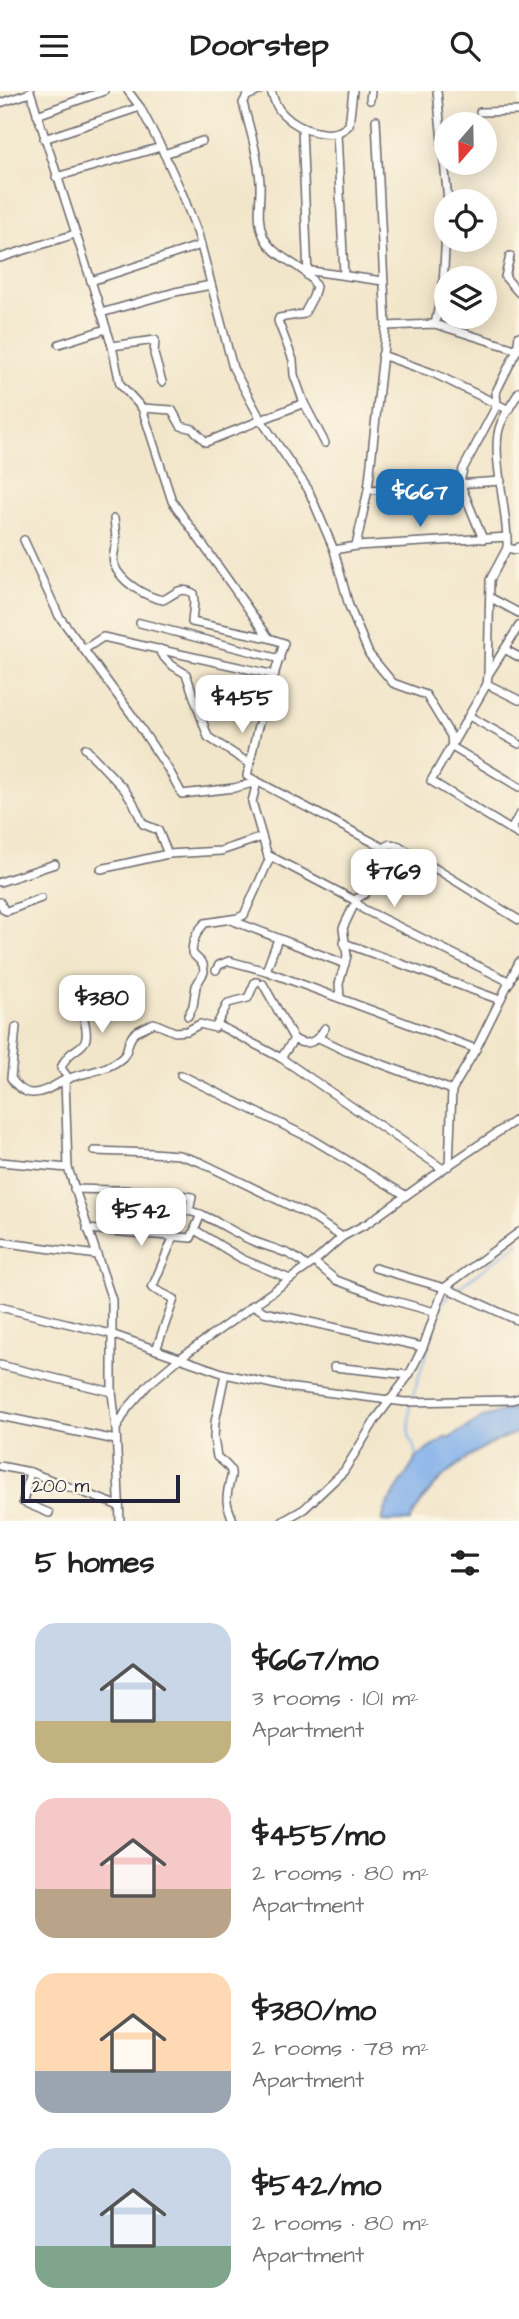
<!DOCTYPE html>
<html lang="en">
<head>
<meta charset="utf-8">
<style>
  body { margin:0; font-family:"Architects Daughter",sans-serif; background:#f2f2f2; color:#222; height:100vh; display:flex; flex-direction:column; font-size:26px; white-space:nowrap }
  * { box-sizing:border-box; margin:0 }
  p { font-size:23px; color:#767676 }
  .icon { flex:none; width:38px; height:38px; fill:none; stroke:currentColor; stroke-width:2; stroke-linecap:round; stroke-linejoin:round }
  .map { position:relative; height:1430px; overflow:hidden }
  .sheet { display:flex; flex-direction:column; background:#fff; flex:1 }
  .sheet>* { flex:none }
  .needle { width:46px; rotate:200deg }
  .buttons { position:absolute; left:434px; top:21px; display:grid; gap:14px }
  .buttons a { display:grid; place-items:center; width:63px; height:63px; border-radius:50%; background:#fff; box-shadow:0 4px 18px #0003; font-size:35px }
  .scale { position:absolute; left:21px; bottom:18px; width:159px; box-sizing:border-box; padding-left:7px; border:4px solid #22223b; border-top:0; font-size:19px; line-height:24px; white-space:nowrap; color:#22223b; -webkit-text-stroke:5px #fcf5e5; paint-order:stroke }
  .price { position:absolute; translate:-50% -60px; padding:0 16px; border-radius:14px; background:#fff; color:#222; font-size:23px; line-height:46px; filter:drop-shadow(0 2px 4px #0008) }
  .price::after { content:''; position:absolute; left:50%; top:42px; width:21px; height:16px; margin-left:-10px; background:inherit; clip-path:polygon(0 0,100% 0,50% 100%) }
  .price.on { background:#1f6fb2; color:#fff }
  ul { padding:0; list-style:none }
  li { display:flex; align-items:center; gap:21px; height:175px; padding:0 35px }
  li span { display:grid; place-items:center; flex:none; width:196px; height:140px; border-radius:21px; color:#555 }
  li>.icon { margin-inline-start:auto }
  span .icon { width:84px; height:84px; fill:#fffc; stroke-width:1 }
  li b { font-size:30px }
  h2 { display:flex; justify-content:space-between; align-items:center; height:84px; padding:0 35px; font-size:30px }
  header { display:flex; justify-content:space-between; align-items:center; height:91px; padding:0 35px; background:#fff; font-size:32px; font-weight:700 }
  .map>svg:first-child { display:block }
  .water { fill:#7faeea; stroke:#506892; stroke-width:2 }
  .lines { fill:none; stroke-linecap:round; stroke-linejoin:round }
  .stream { stroke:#7faeea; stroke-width:2 }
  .minor-casing { stroke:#6b676d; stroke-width:10 }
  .minor { stroke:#fff; stroke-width:7 }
</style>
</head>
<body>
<header><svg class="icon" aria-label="menu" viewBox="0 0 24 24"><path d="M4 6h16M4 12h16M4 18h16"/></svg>Doorstep<svg class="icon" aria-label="search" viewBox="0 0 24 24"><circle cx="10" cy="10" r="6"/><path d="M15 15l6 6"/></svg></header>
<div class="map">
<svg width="519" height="1430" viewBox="0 0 519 1430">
  <rect width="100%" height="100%" fill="#fcf5e5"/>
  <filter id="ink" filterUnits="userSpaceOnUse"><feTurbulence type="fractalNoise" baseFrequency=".0143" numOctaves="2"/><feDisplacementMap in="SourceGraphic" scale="14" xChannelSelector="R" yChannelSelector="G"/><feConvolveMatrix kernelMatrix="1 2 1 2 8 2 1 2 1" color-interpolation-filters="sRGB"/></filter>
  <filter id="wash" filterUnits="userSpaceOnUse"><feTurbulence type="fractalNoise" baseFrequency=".00686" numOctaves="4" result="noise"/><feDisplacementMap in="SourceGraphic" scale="28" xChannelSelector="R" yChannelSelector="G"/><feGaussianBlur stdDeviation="1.57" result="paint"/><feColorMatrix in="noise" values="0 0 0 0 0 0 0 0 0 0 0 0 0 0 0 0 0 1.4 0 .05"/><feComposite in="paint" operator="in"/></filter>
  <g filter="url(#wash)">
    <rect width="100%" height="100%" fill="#f2e6ca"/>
    <path class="water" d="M519,1316V1341C476,1355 430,1389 410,1430H382L387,1414L418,1365L446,1346L448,1348L483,1326Z"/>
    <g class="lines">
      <g class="stream">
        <polyline points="455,1199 519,1152"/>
        <polyline points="412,1308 442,1212 451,1203"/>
        <polyline points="410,1313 409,1346 418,1365"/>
      </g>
    </g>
  </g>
  <g filter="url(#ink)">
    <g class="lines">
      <g class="minor-casing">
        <g id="minor">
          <polyline points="30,0 112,255 120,293 142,317 172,319 181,335 193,338 206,351 304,312"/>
          <polyline points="128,0 140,16 161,56 182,102 198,143 233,277 261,329 308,398 334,459 349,515 369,563 393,592 426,604 451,645 452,656 519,696"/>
          <path d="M259,0L247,5L243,12C250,38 258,64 260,91C261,109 256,127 263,144C273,169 307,173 316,196L313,206L304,223L279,227L278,230L293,269L294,284L304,312L325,352"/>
          <path d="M271,0C274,9 277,18 284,24C299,39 333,51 349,34L353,0"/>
          <polyline points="437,0 448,110"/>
          <polyline points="370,9 371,0"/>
          <polyline points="0,12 30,2"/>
          <polyline points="480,21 519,20"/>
          <polyline points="37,24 104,0"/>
          <polyline points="302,37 308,185"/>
          <polyline points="337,42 344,184"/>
          <polyline points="44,48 140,16"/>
          <polyline points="164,63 202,50"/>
          <polyline points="56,86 161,56"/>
          <polyline points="510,165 505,186 519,202"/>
          <polyline points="0,167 75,143"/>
          <polyline points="304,179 383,190"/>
          <polyline points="91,190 201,154"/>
          <polyline points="101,222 175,201 211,194"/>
          <polyline points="435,233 443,195 446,141"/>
          <polyline points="386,235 435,233 518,259"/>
          <polyline points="59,253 106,238"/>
          <polyline points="112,255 155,249 154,263 162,291"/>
          <polyline points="382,264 435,283 509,319"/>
          <polyline points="142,317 172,410 269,547 284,552 257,639 247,685 384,757 390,753 399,755 519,829"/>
          <polyline points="368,399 501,390"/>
          <path d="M114,428C115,436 116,443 116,451C115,458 112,466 114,473C120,491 146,506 163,509C176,503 178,495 193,502L194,511L192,531L269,547"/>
          <polyline points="483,448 460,392 463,378 497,314 496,301 517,259 519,245"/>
          <polyline points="24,449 59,525 132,624 170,681 182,703 234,697 257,691"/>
          <polyline points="356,455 368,399 386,235 376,29"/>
          <path d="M507,457C509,424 490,362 500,335C504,323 513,312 519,301"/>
          <polyline points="334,459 356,455 508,446"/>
          <polyline points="491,507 519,522"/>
          <polyline points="140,532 280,568"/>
          <polyline points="519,535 488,584 487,593 431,690 519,744"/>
          <polyline points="85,558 103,546 275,584"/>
          <polyline points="160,558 161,563 170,573 186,583 208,646 250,673"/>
          <polyline points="506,559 519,566"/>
          <polyline points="488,583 490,489 507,457 517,459 519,456"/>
          <polyline points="487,593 519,609"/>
          <polyline points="197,610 261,626"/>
          <polyline points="469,625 519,653"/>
          <polyline points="85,657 124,698 133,711 143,733 158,739 168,763"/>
          <polyline points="511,739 519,724"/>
          <polyline points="268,764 354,809 363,818 510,891"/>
          <polyline points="101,778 168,763 221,760 262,746"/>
          <polyline points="0,791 55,773"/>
          <polyline points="354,809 365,803 378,783"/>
          <polyline points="0,811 4,819 7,820 41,807"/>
          <polyline points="231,829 345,873"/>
          <polyline points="344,852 500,909"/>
          <polyline points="216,879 219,874 229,870 266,880 476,958"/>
          <polyline points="266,880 278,848"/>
          <path d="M263,893L294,948C308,957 317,950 325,937"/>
          <polyline points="340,907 339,893 347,865 343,837 353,816"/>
          <path d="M188,925L193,915L196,895L204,881L203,873L192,862C192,851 197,840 205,832L238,827L244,824L269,769L252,711L257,691"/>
          <polyline points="218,934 281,967 443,1078"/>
          <path d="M16,936L11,987C15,994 24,1002 32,1002C44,1003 57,992 67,988C85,981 108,980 123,966C128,961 127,953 131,947C135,939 146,936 154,932L175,941L187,940L200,933L215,937L228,912L248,907L255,891H257"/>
          <polyline points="319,947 346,960 452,999"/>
          <polyline points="281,967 294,948"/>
          <polyline points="181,984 312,1048 405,1104"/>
          <path d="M69,988L61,977C72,949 95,965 83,925L91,908L90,903"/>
          <polyline points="65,989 68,1077"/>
          <polyline points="94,1060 152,1062 179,1064 200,1071 309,1124 342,1146"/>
          <polyline points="0,1071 68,1077 112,1209 112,1301 116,1337"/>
          <polyline points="449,1075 452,999 476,958 519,871"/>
          <path d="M74,1098L154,1100L192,1106L189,1120C212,1125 231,1141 253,1150C272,1158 292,1160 307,1176"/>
          <polyline points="87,1138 191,1147 201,1123"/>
          <polyline points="195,1139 242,1168 290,1188"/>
          <polyline points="0,1151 97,1164"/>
          <polyline points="314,1171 336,1189 384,1207 435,1221"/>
          <polyline points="375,1177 448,1198 519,1230"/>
          <polyline points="253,1214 264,1221 423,1256"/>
          <polyline points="0,1216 111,1243 225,1283 286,1296 405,1311 512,1309 519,1307"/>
          <polyline points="156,1259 174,1208 152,1197 174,1145"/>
          <polyline points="0,1274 112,1301"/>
          <polyline points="334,1276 409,1284"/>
          <path d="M225,1283L215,1331L214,1347L217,1366C241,1384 228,1382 227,1407C226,1415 231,1422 233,1430"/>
          <polyline points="0,1325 116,1349"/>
          <polyline points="0,1375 30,1381 119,1415"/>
          <polyline points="30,1381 23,1411 49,1422"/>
          <polyline points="120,1430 116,1338 127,1318 149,1293 180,1267 314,1171 342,1146 368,1132 443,1078 519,1027"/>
          <polyline points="283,1430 304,1418 344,1380 376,1328 409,1284 423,1256 444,1197 519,1141"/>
        </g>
      </g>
      <use href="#minor" class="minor"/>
    </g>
  </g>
</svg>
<div class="buttons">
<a><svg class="needle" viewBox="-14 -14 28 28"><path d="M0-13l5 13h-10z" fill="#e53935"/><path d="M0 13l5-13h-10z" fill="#767676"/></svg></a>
<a><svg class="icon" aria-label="locate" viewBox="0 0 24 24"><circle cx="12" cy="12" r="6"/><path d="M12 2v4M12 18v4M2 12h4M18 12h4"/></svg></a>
<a><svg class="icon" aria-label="layers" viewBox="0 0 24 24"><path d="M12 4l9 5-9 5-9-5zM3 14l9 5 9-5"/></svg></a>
</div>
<div class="scale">200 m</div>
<b class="price on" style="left:420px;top:438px">$667</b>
<b class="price" style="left:242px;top:644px">$455</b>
<b class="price" style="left:394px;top:818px">$769</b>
<b class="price" style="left:102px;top:944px">$380</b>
<b class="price" style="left:141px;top:1157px">$542</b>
</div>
<section class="sheet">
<h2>5 homes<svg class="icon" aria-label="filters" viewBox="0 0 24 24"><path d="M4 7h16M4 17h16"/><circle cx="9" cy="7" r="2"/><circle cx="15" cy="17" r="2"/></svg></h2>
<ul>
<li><span style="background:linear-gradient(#c9d6e8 70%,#c2b280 0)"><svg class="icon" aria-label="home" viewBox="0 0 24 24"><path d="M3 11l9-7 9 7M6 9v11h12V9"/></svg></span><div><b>$667/mo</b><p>3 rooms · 101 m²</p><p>Apartment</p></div></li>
<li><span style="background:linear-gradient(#f6c9c9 65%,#b9a48a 0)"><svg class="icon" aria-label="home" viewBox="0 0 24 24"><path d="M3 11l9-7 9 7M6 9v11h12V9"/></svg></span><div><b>$455/mo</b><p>2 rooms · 80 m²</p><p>Apartment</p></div></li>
<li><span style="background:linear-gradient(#ffd9b3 70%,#9aa5b1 0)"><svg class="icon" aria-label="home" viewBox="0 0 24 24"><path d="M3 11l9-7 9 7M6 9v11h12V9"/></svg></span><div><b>$380/mo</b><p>2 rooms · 78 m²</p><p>Apartment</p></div></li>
<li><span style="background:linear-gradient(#c9d6e8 70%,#7fa58c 0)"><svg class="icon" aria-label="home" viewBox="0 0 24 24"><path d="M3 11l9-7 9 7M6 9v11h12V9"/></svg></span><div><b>$542/mo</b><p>2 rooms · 80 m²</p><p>Apartment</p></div></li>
</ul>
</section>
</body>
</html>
